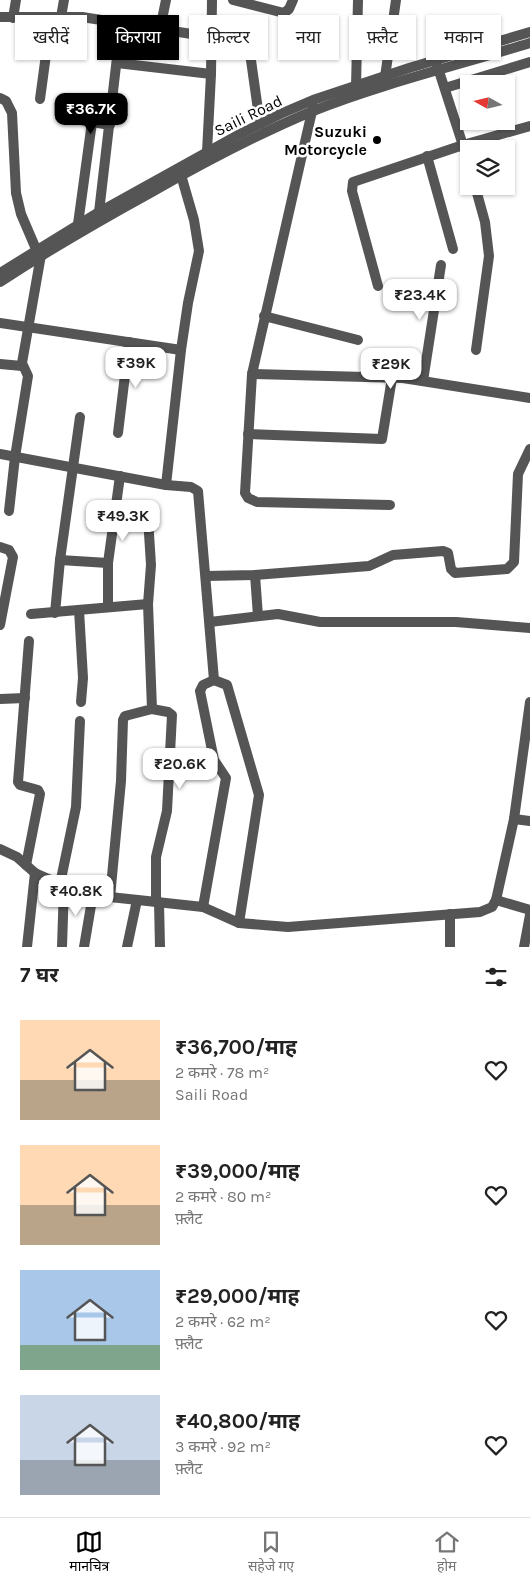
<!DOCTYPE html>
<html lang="hi">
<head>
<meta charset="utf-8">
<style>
  body { margin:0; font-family:Karla,"Noto Sans Devanagari",sans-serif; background:#f6f6f6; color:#222; height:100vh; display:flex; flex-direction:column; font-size:19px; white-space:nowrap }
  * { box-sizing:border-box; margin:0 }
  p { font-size:16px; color:#767676 }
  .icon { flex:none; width:28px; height:28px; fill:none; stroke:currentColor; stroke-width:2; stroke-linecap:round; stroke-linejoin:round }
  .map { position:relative; height:947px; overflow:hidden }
  .sheet { display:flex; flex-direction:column; background:#fff; flex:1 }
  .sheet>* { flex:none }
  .guide { position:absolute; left:15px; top:15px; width:500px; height:45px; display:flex; gap:10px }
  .needle { width:32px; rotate:278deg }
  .buttons { position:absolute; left:460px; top:75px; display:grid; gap:10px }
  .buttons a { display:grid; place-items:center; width:55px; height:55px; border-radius:0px; background:#fff; box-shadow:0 1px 4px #0004; font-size:25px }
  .price { position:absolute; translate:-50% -42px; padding:0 11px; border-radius:10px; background:#fff; color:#222; font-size:16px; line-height:32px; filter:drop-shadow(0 1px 2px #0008) }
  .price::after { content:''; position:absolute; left:50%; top:30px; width:15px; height:11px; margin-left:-8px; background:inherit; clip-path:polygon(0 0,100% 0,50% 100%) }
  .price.selected { background:#000; color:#fff }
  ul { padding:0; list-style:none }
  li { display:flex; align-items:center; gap:15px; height:125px; padding:0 20px }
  li span { display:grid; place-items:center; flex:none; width:140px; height:100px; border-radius:0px; color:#555 }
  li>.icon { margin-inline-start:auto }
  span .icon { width:60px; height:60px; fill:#fffc; stroke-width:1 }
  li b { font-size:21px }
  h2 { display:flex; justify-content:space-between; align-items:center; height:60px; padding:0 20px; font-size:21px }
  .tag { padding:0 18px; border-radius:0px; background:#fff; box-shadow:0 1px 4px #0004; font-size:18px; line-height:45px }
  .tag.selected { background:#000; color:#fff }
  .tab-bar { display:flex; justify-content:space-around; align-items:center; height:70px; border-top:1px solid #e0e0e0; background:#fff; font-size:14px; color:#767676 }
  .tab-bar a { display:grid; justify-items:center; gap:2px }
  .tab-bar .selected { color:#000 }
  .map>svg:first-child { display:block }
  .building { fill:#c4c4c4; stroke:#999 }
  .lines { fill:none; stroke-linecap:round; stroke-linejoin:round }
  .minor { stroke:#555; stroke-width:10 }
  .poi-dot { fill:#000; stroke:#fff; stroke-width:2 }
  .labels { text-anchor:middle; stroke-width:5; stroke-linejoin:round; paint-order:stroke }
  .street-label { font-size:16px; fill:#000; stroke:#fff }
  .poi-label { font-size:16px; font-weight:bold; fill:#000; stroke:#fff; text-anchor:end }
</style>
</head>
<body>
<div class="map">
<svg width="530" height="947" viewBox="0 0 530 947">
  <rect width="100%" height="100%" fill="#fff"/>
  <polygon class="building" points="138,361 155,363 154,373 137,372"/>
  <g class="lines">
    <g class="minor">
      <polyline points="233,0 284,13 289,9 293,0"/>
      <polyline points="0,17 82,17 211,37"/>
      <polyline points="61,17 64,0"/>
      <polyline points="13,18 16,0"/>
      <polyline points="160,29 166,0"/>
      <polyline points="249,46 260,124"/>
      <polyline points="117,63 211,74"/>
      <polyline points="437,65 469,164"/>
      <polyline points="385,77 396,0"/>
      <polyline points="356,87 358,0"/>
      <polyline points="445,88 530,62"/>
      <polyline points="0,98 6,101 12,113 16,193 21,214 36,249"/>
      <polyline points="40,99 51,18"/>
      <polyline points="313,107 252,374 245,493 248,498 257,502 390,505"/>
      <polyline points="75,119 110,125"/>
      <polyline points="207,152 211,74 212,0"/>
      <polyline points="427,156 453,249"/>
      <polyline points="475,186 485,222 489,256 476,350"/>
      <polyline points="99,212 121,23"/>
      <polyline points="78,224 92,122"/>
      <polyline points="0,273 99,212 236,136 280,114 313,100 409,68 530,32"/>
      <path d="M0,282C49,250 99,221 150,193C203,163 257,134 313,111C381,84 459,65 530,43"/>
      <polyline points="378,286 352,191 353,182 463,145 530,126"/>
      <polyline points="264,316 358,340"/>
      <polyline points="0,323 181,350"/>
      <polyline points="0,364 22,366"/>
      <polyline points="252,374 403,378 530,398"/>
      <polyline points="423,381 441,265"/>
      <polyline points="118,433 129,342"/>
      <polyline points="248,434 382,439 392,378"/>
      <polyline points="0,454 166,485 191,487 198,491 214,680 227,685 259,795 239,923"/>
      <polyline points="166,485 181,350 188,303 199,251 194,220 181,175"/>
      <polyline points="9,511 15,457 28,376 22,363 41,255"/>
      <polyline points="0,547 9,550 13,557 0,625"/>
      <polyline points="60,560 108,563"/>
      <polyline points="255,575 258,616"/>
      <polyline points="206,576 255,575 369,566 393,555 443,551 448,553 451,569 455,573 507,569 514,562 518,474 530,449"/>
      <polyline points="108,606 108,563 120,476"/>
      <polyline points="79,610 83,678 81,702"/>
      <polyline points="55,613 60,560 80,417"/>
      <polyline points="31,614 148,604"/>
      <polyline points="210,622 278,614 320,622 456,622 530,628"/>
      <polyline points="0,699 25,698"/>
      <polyline points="152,709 168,712 172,715 167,811 156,857 156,902"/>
      <polyline points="514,819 530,821"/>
      <polyline points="0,849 17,857 35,873 60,884 110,897 203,907 239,923 288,927 480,912 492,907 496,900 514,819 530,702"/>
      <polyline points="26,865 40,794 38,790 20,785 18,782 29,641"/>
      <polyline points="60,884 76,807 80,721"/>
      <polyline points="110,897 121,781 123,720 125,716 152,709 148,604 151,565 148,518"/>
      <polyline points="496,900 530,910"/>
      <polyline points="159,902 160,947"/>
      <polyline points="203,907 226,778 214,760 200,691 203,685 214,680"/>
      <polyline points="450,914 450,947"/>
      <polyline points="27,947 35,873"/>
      <polyline points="62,947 64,886"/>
      <polyline points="84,947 93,894"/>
      <polyline points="127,947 137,900"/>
      <polyline points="524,947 530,915"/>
    </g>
  </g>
  <circle class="poi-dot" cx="377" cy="140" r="5"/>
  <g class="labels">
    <g class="street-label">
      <text transform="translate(248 115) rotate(-26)" y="6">Saili Road</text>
    </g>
    <g class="poi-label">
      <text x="367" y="137">Suzuki<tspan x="367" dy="18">Motorcycle</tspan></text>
    </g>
  </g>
</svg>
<div class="buttons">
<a><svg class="needle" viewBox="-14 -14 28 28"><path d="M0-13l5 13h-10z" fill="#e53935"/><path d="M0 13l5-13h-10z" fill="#767676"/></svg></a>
<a><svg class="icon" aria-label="layers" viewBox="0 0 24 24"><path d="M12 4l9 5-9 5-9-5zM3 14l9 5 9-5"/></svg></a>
</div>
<b class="price selected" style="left:91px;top:135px">₹36.7K</b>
<b class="price" style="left:420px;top:321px">₹23.4K</b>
<b class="price" style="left:136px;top:389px">₹39K</b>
<b class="price" style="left:391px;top:390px">₹29K</b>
<b class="price" style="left:123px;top:542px">₹49.3K</b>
<b class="price" style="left:180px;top:790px">₹20.6K</b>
<b class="price" style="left:76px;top:917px">₹40.8K</b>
<div class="guide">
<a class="tag">खरीदें</a>
<a class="tag selected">किराया</a>
<a class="tag">फ़िल्टर</a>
<a class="tag">नया</a>
<a class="tag">फ़्लैट</a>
<a class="tag">मकान</a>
</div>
</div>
<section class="sheet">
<h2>7 घर<svg class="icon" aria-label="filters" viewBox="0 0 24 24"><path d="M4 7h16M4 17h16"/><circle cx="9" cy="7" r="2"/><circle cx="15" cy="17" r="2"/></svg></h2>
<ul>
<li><span style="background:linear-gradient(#ffd9b3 60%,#b9a48a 0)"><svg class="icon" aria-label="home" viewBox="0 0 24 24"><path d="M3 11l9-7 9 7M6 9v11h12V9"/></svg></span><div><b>₹36,700/माह</b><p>2 कमरे · 78 m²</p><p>Saili Road</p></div><svg class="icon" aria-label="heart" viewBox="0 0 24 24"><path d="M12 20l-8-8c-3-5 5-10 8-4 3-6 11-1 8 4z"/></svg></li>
<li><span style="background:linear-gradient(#ffd9b3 60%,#b9a48a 0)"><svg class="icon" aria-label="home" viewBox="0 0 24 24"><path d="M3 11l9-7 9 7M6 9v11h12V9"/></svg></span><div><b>₹39,000/माह</b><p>2 कमरे · 80 m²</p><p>फ़्लैट</p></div><svg class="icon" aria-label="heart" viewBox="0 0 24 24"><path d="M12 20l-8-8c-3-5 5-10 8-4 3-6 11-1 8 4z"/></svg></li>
<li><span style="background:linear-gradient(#a9c7e8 75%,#7fa58c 0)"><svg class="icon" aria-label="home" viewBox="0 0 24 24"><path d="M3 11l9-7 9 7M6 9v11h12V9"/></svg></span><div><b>₹29,000/माह</b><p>2 कमरे · 62 m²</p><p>फ़्लैट</p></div><svg class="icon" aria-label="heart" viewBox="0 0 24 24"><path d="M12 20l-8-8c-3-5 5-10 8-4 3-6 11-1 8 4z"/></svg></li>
<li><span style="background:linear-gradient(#c9d6e8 65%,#9aa5b1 0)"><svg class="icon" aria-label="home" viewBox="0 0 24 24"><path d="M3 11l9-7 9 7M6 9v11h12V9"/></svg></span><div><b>₹40,800/माह</b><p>3 कमरे · 92 m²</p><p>फ़्लैट</p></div><svg class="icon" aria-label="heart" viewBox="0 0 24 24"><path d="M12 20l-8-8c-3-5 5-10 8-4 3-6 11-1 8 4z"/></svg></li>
</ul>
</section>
<nav class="tab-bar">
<a class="selected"><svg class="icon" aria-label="map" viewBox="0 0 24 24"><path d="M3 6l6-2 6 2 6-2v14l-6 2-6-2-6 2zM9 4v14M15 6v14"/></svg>मानचित्र</a>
<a><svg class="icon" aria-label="saved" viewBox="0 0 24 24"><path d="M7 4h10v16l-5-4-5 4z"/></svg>सहेजे गए</a>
<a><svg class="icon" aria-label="home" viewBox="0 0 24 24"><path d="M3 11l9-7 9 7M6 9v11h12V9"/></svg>होम</a>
</nav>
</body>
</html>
